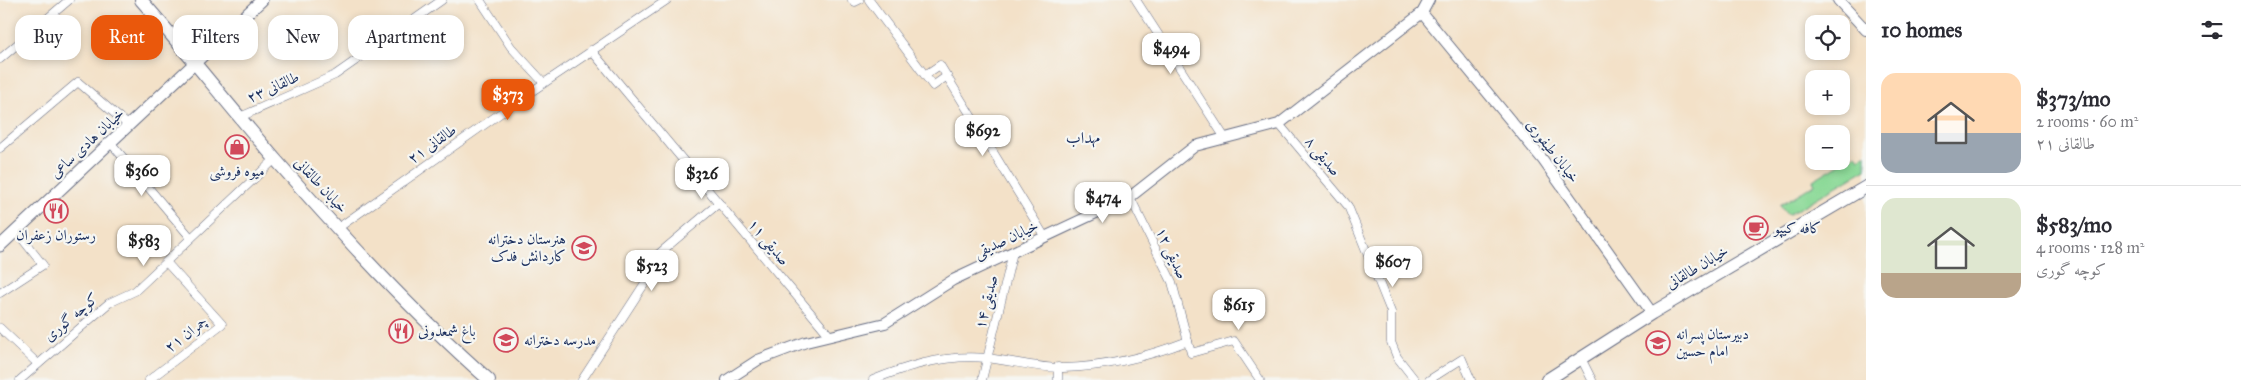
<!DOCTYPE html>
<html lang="en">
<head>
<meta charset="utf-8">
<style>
  body { margin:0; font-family:"IM FELL Great Primer",Amiri,serif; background:#f7f7f7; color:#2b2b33; height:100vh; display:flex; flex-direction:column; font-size:19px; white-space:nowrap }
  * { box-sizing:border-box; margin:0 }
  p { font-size:16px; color:#7c7c81 }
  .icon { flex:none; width:28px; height:28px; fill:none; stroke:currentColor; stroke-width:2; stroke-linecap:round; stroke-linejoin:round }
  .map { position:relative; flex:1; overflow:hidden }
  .sheet { display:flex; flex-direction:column; background:#fff; width:375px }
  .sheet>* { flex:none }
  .top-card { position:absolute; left:15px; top:15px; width:475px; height:45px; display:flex; gap:10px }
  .tools { position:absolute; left:1805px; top:15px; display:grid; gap:10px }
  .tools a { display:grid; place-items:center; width:45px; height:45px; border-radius:10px; background:#fff; box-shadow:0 2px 8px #0003; font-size:25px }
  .price { position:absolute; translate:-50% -42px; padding:0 11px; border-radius:10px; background:#fff; color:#222; font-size:16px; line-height:32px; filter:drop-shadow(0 1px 2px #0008) }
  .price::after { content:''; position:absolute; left:50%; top:30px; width:15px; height:11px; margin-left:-8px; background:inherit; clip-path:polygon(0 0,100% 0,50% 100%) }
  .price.on { background:#ea580c; color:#fff }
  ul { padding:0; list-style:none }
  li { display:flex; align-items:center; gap:15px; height:125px; padding:0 15px }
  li+li { border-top:1px solid #e1e1e2 }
  li span { display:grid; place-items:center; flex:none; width:140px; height:100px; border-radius:15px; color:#555 }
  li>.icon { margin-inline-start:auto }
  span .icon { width:60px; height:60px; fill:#fffc; stroke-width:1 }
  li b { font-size:21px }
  h2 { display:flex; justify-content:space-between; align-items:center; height:60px; padding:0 15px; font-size:21px }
  .pill { padding:0 18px; border-radius:15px; background:#fff; box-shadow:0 2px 8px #0003; font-size:18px; line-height:45px }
  .pill.on { background:#ea580c; color:#fff }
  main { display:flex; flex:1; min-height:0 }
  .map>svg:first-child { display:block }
  .green { fill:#8bd997; stroke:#53847a }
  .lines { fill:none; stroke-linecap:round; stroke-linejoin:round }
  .minor-casing { stroke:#676d83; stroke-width:9 }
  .tertiary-casing { stroke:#676d83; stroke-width:12 }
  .secondary-casing { stroke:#676d83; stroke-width:13 }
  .primary-casing { stroke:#676d83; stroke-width:14 }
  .minor { stroke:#fff; stroke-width:8 }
  .tertiary { stroke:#fff; stroke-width:10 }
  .secondary { stroke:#fff; stroke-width:11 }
  .primary { stroke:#fff; stroke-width:12 }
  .labels { text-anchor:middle; stroke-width:4.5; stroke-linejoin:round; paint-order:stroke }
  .street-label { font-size:15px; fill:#1b2f5e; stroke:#f6f6f2 }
  .poi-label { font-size:15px; fill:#1b2f5e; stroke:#f6f6f2; text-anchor:start }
  .neighbourhood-label { font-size:16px; fill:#1b2f5e; stroke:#f6f6f2 }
</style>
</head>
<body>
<main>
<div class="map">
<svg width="1866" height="380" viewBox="0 0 1866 380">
  <rect width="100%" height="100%" fill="#f6f6f2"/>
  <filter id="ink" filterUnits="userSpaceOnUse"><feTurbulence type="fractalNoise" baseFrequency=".02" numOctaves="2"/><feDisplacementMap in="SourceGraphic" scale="10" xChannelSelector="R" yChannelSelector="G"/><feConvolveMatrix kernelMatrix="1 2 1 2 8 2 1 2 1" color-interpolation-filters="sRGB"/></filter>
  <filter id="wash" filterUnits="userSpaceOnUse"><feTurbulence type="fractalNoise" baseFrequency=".0096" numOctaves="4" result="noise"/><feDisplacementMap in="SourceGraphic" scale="20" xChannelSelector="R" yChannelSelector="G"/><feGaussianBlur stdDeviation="1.12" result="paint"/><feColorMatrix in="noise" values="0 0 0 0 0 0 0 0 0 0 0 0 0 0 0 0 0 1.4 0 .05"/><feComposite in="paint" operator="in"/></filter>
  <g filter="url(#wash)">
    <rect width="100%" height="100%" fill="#f3e1c8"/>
    <polygon class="green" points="1856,154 1859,159 1866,154 1866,169 1788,215 1780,205 1815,184 1813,180"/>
  </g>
  <g filter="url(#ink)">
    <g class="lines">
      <g class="minor-casing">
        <g id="minor">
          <polyline points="480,0 511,47 544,83"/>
          <polyline points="852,0 855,2 859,0"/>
          <polyline points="869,0 933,86 947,76"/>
          <polyline points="1136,0 1225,138"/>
          <polyline points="591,50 830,336"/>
          <polyline points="0,59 69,0"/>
          <polyline points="925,75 940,65 1045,237"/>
          <polyline points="240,117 335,75 442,0"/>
          <polyline points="1279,124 1348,206 1391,312 1391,342 1397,357 1415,380"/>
          <polyline points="110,142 191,238"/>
          <polyline points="0,148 78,82 128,125"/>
          <polyline points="1130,197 1172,282 1191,353 1234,341 1260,380"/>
          <polyline points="338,228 522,98 667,0"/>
          <polyline points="0,293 43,265 16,231"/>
          <polyline points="0,328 38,364"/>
          <polyline points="1581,358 1592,380"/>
          <polyline points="1058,367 1058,380"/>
          <polyline points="20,380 109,303 135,291 275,159"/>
          <polyline points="149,380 222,324 166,262"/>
          <polyline points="582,380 645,283 649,262 719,203"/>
          <path d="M873,380C908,365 949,354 987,358C1013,361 1037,368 1063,368C1106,367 1147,357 1188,341"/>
          <polyline points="982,380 1013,252"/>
          <polyline points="1429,380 1462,359 1471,380"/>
        </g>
      </g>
      <g class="tertiary-casing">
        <g id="tertiary">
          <polyline points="1838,0 1866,30"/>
          <polyline points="1422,13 1543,160 1652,313"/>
          <polyline points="727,380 758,360 806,342 885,323 953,280 1130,197 1195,146 1279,124 1422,13 1429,0"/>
        </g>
      </g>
      <g class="secondary-casing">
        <polyline id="secondary" points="0,246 262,0"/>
      </g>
      <g class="primary-casing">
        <g id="primary">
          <path d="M141,0C187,52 230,107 275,159C343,236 412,312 489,380"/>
          <polyline points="177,41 218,41"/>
          <polyline points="1547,380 1652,313 1866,187"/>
        </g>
      </g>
      <use href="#minor" class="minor"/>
      <use href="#tertiary" class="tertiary"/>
      <use href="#secondary" class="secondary"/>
      <use href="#primary" class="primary"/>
    </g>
  </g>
  <defs>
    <g id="shop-ring" transform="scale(1.25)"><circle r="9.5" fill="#f6f6f2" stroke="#d1495b" stroke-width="1.5"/><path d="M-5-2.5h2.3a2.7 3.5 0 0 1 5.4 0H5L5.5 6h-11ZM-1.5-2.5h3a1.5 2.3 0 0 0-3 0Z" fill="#d1495b"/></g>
    <g id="restaurant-ring" transform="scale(1.25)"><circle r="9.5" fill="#f6f6f2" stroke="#d1495b" stroke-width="1.5"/><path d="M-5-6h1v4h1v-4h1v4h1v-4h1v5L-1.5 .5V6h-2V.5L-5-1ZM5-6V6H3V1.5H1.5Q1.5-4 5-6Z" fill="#d1495b"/></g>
    <g id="cafe-ring" transform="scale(1.25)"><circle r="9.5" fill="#f6f6f2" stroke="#d1495b" stroke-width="1.5"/><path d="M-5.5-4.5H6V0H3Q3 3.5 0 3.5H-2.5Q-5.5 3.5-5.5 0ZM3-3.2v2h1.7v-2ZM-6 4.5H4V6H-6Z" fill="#d1495b"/></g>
    <g id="university-ring" transform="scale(1.25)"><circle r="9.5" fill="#f6f6f2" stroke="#d1495b" stroke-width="1.5"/><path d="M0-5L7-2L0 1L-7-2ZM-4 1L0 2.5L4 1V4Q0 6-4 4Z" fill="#d1495b"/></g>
    <g id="school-ring" transform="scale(1.25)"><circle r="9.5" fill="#f6f6f2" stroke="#d1495b" stroke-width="1.5"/><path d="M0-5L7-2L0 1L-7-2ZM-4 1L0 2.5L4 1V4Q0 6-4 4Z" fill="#d1495b"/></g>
  </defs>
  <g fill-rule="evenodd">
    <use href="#shop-ring" x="237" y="147"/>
    <use href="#restaurant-ring" x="56" y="211"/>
    <use href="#cafe-ring" x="1756" y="228"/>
    <use href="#university-ring" x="584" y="248"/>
    <use href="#restaurant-ring" x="401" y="331"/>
    <use href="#school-ring" x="506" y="340"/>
    <use href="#school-ring" x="1658" y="343"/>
  </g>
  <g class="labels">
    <g class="street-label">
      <text transform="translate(273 87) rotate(-24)" y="5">طالقانی ۲۳</text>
      <text transform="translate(87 143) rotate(-43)" y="5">خیابان هادی ساعی</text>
      <text transform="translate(432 144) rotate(-35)" y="5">طالقانی ۲۱</text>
      <text transform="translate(1553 151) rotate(52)" y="5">خیابان طیفوری</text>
      <text transform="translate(1323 156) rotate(50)" y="5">صدیقی ۸</text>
      <text transform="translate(321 185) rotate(47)" y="5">خیابان طالقانی</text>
      <text transform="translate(1006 239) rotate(-25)" y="5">خیابان صدیقی</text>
      <text transform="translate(769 242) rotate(50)" y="5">صدیقی ۱۱</text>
      <text transform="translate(1172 253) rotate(65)" y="5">صدیقی ۱۲</text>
      <text transform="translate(1697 267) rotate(-31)" y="5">خیابان طالقانی</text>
      <text transform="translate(986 302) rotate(-76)" y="5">صدیقی ۱۴</text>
      <text transform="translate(71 317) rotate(-40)" y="5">کوچه گوری</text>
      <text transform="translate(186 334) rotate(-37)" y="5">چمران ۲۱</text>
    </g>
    <g class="poi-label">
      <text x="237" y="176" text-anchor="middle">میوه فروشی</text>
      <text x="1774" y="233">کافه کیپو</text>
      <text x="56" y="240" text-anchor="middle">رستوران زعفران</text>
      <text x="566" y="244" text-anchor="end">هنرستان دخترانه<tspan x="566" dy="17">کاردانش فدک</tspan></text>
      <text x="418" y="336">باغ شمعدونی</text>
      <text x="1676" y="339">دبیرستان پسرانه<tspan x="1676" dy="17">امام حسین</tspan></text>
      <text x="524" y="345">مدرسه دخترانه</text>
    </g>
    <g class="neighbourhood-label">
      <text x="1083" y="143">مهداب</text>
    </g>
  </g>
</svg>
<div class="tools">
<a><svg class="icon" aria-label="locate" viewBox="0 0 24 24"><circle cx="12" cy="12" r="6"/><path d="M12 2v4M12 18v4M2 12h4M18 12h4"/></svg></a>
<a>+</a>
<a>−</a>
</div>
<b class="price" style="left:1171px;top:75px">$494</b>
<b class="price on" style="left:508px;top:121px">$373</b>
<b class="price" style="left:983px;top:157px">$692</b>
<b class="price" style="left:142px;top:197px">$360</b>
<b class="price" style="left:702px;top:200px">$326</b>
<b class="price" style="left:1103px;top:224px">$474</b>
<b class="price" style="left:144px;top:267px">$583</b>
<b class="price" style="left:1393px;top:288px">$607</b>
<b class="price" style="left:652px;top:292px">$523</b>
<b class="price" style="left:1239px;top:331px">$615</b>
<div class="top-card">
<a class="pill">Buy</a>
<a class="pill on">Rent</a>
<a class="pill">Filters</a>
<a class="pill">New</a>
<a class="pill">Apartment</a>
</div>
</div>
<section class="sheet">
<h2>10 homes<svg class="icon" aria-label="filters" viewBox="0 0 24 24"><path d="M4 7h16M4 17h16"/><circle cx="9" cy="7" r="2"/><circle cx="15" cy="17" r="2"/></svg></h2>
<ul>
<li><span style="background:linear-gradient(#ffd9b3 60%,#9aa5b1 0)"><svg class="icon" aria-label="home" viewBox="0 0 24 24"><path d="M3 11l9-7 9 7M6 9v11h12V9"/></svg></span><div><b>$373/mo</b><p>2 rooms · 60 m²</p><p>طالقانی ۲۱</p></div></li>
<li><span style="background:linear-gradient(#dfe7d0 75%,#b9a48a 0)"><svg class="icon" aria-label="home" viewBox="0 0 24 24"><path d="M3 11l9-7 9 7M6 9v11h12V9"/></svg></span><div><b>$583/mo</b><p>4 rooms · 128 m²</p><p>کوچه گوری</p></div></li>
</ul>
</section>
</main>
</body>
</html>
